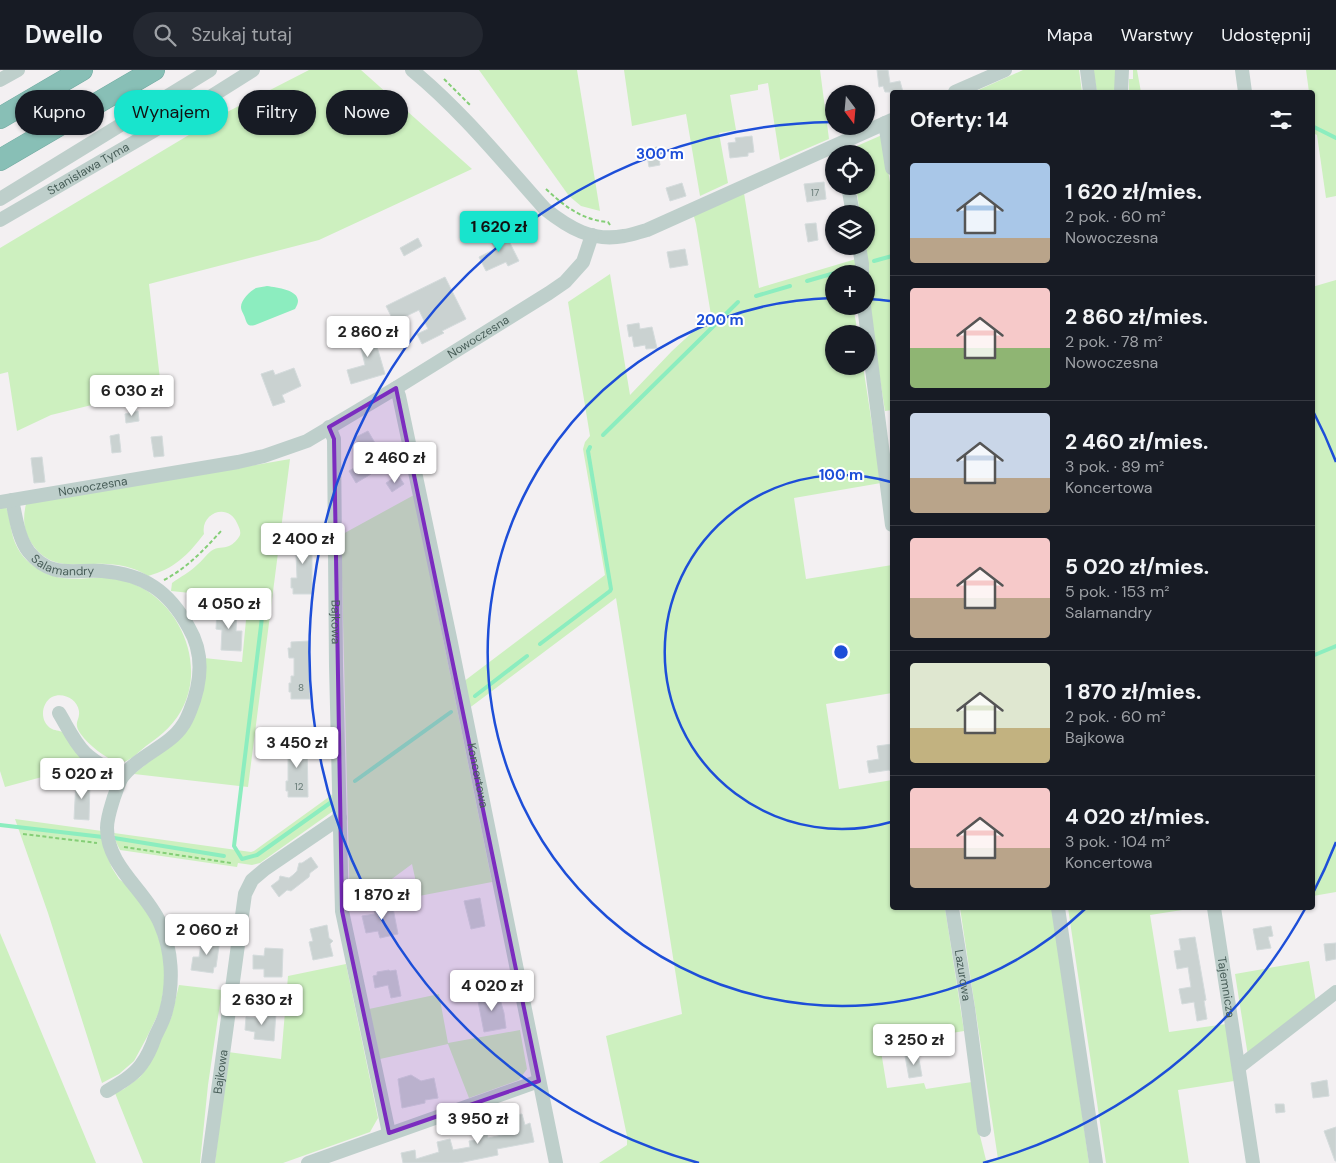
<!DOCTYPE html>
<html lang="pl">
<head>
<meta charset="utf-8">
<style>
  body { margin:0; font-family:"DM Sans",sans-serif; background:#242831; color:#f1f3f6; height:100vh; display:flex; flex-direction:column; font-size:19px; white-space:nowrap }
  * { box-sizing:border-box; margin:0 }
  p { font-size:16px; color:#9ea1a6 }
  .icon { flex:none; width:28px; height:28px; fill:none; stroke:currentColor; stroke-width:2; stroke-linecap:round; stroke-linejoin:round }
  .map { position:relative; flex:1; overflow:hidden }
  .side { position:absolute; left:890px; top:20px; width:425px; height:820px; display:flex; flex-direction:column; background:#171b24; border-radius:5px; box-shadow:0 1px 4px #0004 }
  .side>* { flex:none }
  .guide { position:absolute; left:15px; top:20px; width:475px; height:45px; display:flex; gap:10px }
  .needle { width:32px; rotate:164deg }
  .fabs { position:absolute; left:825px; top:15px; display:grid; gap:10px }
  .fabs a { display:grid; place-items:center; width:50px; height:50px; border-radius:50%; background:#171b24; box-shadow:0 1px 4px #0004; font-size:25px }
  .price { position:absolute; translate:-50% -42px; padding:0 11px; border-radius:5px; background:#fff; color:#222; font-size:16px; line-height:32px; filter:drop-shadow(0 1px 2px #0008) }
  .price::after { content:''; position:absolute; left:50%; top:30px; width:15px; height:11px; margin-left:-8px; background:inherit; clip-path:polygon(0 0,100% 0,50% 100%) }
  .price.current { background:#18e4cd; color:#111 }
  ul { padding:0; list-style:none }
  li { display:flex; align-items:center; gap:15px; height:125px; padding:0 20px }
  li+li { border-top:1px solid #363941 }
  li span { display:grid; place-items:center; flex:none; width:140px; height:100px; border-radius:5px; color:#555 }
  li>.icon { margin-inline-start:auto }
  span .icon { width:60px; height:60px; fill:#fffc; stroke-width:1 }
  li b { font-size:21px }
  h2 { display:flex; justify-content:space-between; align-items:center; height:60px; padding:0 20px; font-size:21px }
  .tag { padding:0 18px; border-radius:22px; background:#171b24; box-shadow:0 1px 4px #0004; font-size:18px; line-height:45px }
  .tag.current { background:#18e4cd; color:#111 }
  header { display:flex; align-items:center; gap:30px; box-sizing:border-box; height:70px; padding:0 25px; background:#171b24; border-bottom:1px solid #363941 }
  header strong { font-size:24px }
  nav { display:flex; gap:28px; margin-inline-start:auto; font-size:18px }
  .search { width:350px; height:45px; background:#242831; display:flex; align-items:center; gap:12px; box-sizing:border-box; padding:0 18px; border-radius:28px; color:#9ea1a6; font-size:19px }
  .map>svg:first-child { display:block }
  .green { fill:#cdf0bf }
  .water { fill:#8cedbf }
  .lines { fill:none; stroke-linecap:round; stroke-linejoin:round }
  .stream { stroke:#8cedbf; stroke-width:4 }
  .building { fill:#cad2d1; stroke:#d4dbdc }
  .highway-casing { stroke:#73aba2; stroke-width:22 }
  .path { stroke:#85ce77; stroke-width:2; stroke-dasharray:4 2.5; stroke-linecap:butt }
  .minor { stroke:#becfcb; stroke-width:14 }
  .highway { stroke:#88bfb6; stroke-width:21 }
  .marked { fill:#7b2cbf; fill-opacity:0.2; stroke:#7b2cbf; stroke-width:4; stroke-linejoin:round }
  .ring { fill:none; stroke:#1d4ed8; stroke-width:2.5 }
  .labels { text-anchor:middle; stroke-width:4; stroke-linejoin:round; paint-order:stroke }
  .number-label { font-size:10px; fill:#687b77 }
  .street-label { font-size:12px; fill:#485e59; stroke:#fff }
  .centre { fill:#1d4ed8; stroke:#fff; stroke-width:2.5 }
  .ring-label { font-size:15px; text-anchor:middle; font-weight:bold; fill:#1d4ed8; stroke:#fff; stroke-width:4; stroke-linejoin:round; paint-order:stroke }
</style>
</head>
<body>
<header>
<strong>Dwello</strong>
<div class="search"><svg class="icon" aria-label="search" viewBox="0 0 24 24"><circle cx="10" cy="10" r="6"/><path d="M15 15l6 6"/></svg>Szukaj tutaj</div>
<nav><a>Mapa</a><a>Warstwy</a><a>Udostępnij</a></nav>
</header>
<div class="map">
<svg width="1336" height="1093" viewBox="0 0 1336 1093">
  <rect width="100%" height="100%" fill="#f3f0f2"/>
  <g class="green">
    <polygon points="309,0 361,0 472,99 319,170 149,214 161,318 51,345 17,361 8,302 0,304 0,178 229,41"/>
    <polygon points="479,0 577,0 600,141 581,136 569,126"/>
    <polygon points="624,0 820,0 829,69 780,90 768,13 758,15 758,20 730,25 736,60 719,63 728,113 700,126 686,44 632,56"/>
    <polygon points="1023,0 1079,0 1082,22 974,22"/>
    <polygon points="1093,0 1118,0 1115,22 1097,22"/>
    <polygon points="1133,0 1137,0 1141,22 1129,22 1129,9 1133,9"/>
    <polygon points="1306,0 1336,0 1336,126 1326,128 1317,65 1313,63 1312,22 1309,22"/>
    <polygon points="882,65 892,124 892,340 885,341 866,219 865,176 866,176 866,144 860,144 856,116 866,116 866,84 850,84 850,79"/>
    <polygon points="744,123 759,218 856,189 857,204 834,204 834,236 853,236 858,264 834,264 834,296 863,296 881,413 794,428 806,509 892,495 892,623 826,634 839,719 892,710 892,838 945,838 964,961 880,975 887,1018 924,1013 926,1019 972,1012 980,1066 986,1090 998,1089 960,838 1053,838 1089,1093 599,1093 627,1075 627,1066 606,966 682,944 616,528 468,639 463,612 605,505 583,379 585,372 590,366 568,232 610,204 630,325 672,281 711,245 696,154 693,143"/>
    <polygon points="1336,210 1336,822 1313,826 1312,217"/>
    <path d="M290,389L248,717L134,704L182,665L204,588L242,592L248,529L171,521L172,513C180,507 190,502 197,495C202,491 206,485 211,481C218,476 223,479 229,476C233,475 239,468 240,465C241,461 239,457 237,453C228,432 200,443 204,464C188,485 174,499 148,506C133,496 112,493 95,494C68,495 47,498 30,471C23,459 23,447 26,434Z"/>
    <polygon points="414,425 492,812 419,826 412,794 350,840 341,465"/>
    <path d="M6,437C10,446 10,454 12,463C15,477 23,489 35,497C67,519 90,502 123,510C130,512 138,516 144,519C182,541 203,594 184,635C176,653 162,665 146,676C136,684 131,691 118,694C103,685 90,677 80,663C73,652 80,651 79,641C77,629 63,622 52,627C41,633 39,652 52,659C56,661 61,660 65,664C74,673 82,684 90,694L5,717L0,701V438Z"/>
    <polygon points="333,724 336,739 260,793 252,795 238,793 237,797 120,780 116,772 114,763 251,782 254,781"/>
    <polygon points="15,749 102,761 104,778 112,798 119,809 128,816 153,849 164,886 165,911 160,940 147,967 134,991 119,1004 102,1013 48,843"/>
    <polygon points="1068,838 1195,838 1150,845 1169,962 1226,954 1234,1011 1178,1020 1189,1093 1106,1093"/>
    <polygon points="0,863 96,1093 0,1093"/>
    <polygon points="1309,891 1316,932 1248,986 1235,904"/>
    <polygon points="346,894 378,1048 370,1062 283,1093 215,1093 228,982 281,989 288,906"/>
    <polygon points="179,915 222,920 208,1015 200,1093 143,1093 115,1023 124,1019 140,1007 146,999 171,948"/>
    <polygon points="439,924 448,973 520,960 527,999 519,1010 469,1028 448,974 380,989 369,939"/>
  </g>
  <path class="water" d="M267,216C280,218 307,221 295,239L255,255C248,257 247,254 245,248C244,244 241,241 241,237C241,230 250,221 256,218C259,217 264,217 267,216Z"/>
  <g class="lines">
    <g class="stream">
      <polyline points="1312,56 1336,68"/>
      <polyline points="874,191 892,186"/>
      <polyline points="807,211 852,198"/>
      <polyline points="756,226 790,216"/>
      <polyline points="603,365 738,232"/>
      <polyline points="264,531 234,776 242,789 257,785 330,733"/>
      <polyline points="540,574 610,521 611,519 588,381 590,377"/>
      <polyline points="1312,586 1336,576"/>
      <polyline points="475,626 527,586"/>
      <polyline points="355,711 451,642"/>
      <polyline points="0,755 103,767"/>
      <polyline points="114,768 224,786"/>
    </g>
  </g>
  <g class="building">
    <polygon points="877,0 888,0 890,13 900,11 903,22 885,22 883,16 879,17"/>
    <polygon points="752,66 754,82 748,83 748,86 730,88 728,73 736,72 735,68"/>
    <polygon points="657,77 660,95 649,97 646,80"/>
    <polygon points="824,112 826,129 807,132 804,114"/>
    <polygon points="682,113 686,126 670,131 666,118"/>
    <polygon points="816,153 818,170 808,172 805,154"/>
    <polygon points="504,161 519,191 508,196 506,192 486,201 479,187 495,179 489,168"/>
    <polygon points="418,168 422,176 404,186 400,178"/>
    <polygon points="685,179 688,195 670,198 667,182"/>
    <polygon points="445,207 466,249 442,261 444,263 422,274 417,264 428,259 419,240 394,252 386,236"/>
    <polygon points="639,253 640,259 652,257 657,278 646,279 645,275 634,277 632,266 629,267 627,255"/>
    <polygon points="379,258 381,268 375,270 385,304 351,314 347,300 365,295 357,262"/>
    <polygon points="294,298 301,316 282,325 285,332 273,336 261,304 273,300 275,305"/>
    <polygon points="138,341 139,351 126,353 125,344"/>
    <polygon points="368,361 375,373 362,381 354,368"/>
    <polygon points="119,364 121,382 112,383 110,366"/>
    <polygon points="162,366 164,386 154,387 151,367"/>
    <polygon points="42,387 45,412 34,413 31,388"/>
    <polygon points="364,392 371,404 356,413 349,401"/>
    <polygon points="398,405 404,414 392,422 386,413"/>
    <polygon points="312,466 312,524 293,524 293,518 291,518 291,508 297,508 296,483 291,483 291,473 293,473 293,467"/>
    <polygon points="217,540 237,541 236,561 242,561 241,581 221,580 222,560 216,559"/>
    <polygon points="309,571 310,629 291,629 291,622 289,622 289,613 291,613 291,606 294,606 294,588 289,588 288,578 291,578 291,572"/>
    <polygon points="287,670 307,670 308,727 288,727 288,721 286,721 286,711 288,711 288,686 286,686 285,676 288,676"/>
    <polygon points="892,674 892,701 890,701 889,700 869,703 867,691 879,689 877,676"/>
    <polygon points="76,711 90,711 89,750 74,749"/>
    <polygon points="311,787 318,797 310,803 309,807 291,821 287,820 279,827 271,816 279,810 280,806 289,808 293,805 297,801 299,793 302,793"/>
    <polygon points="480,828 485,856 471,859 464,831"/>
    <polygon points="392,833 398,864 380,868 378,861 366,863 362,846 375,844 373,836"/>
    <polygon points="327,855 329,868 333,871 330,874 333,886 313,890 309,872 313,871 310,859"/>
    <polygon points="1271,856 1273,866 1268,867 1271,878 1257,880 1253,859"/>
    <polygon points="208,867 220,869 216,897 214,897 213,903 191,900 193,887 199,887 202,868 208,869"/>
    <polygon points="1195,867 1206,930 1204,931 1207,949 1197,951 1194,932 1182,934 1179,919 1191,917 1188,897 1177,899 1174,881 1181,880 1179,869"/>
    <polygon points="1336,873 1336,889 1326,891 1324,874"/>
    <polygon points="265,878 283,879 282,907 264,907 264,899 253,899 253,885 264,886"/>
    <polygon points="389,900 390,901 396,900 401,926 391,928 388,915 375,918 373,906 377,905 377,902"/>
    <polygon points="493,922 498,922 504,943 506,958 484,962 477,926"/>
    <polygon points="257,941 276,943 274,971 254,969 255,962 245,960 246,947 257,948"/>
    <polygon points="918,984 922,1006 909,1008 905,986"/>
    <polygon points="411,1005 421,1011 434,1008 438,1028 425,1030 425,1033 402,1038 398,1009"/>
    <polygon points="1327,1010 1329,1026 1313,1028 1311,1013"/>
    <polygon points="1275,1034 1284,1034 1285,1042 1276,1043"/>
    <polygon points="522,1044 525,1055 530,1053 534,1072 497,1079 498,1085 459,1093 403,1093 401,1083 415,1080 416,1089 439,1082 437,1072 450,1069 453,1080 470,1077 469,1071 475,1070 473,1059 486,1057 488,1068 507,1064 505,1058 511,1057 509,1046"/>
    <polygon points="1336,1057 1336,1091 1335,1091 1324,1061"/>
  </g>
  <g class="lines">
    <g class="highway-casing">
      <g id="highway">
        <polyline points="0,48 82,0"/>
        <polyline points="0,90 154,0"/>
      </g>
    </g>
    <g class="path">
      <polyline points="444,9 471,36"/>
      <path d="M546,119C564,136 582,150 608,152L610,155"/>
      <path d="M164,510C187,498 204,480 221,461"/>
      <polyline points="23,764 97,773"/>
      <polyline points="124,777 231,793"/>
    </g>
    <g class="minor">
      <path d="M412,0C462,41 502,91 545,139C569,158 592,172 624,166C632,165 639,162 647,160L892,50"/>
      <polyline points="1087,0 1090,22"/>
      <polyline points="1242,0 1245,22"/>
      <polyline points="0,10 18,0"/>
      <polyline points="955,22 1005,0"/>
      <polyline points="1121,22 1122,0"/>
      <polyline points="885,53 892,98"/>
      <polyline points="848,116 853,144"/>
      <polyline points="0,129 210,0"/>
      <path id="s1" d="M0,150L188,41L253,0"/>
      <polyline points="859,176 862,194 862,204"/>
      <polyline points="864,236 892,455"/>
      <path id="s2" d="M396,318L399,326L450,568L556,1093"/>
      <path id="s3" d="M329,357L334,369L336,596L342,841L389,1063"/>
      <path id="s4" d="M12,430C16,447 18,468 29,482C51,509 73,499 102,501C144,504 169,521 189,558C205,585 201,614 190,641C188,646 186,651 183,655C170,676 139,685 123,706C119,711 117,720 114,727C111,737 107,748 107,758C107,796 145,820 160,853C172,880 174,912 166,941C164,950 159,958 155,967C152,976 147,987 141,995C133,1006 119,1014 107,1021"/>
      <path id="s5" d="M0,432L238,392L264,386L307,371L396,318L549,223L565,212L583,192L592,165"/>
      <path d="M59,643C67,656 74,672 85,683C95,693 110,700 122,707"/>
      <path id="s6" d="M952,838L968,938L984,1060"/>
      <polyline points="1058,838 1096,1093"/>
      <path id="s7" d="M1214,838L1253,1093"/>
      <polyline points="1239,997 1336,922"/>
      <path id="s8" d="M208,1093L245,824L252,810L265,799L340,748"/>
      <polyline points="308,1093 539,1011"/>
    </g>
    <use href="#highway" class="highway"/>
  </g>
  <path class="marked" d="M396,318L539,1011L389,1063L342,841L334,369L329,357Z"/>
  <g class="ring">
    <path d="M891 752A177 177 0 1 1 891 412"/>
    <path d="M1085 839A354 354 0 1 1 832 228M869 229A354 354 0 0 1 890 231"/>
    <path d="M1336 772A530 530 0 0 1 1313 823M1305 839A530 530 0 0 1 983 1093M699 1093A530 530 0 0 1 832 52M1313 341A530 530 0 0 1 1336 392"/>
  </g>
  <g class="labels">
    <g class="number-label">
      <text x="815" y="126">17</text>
      <text x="301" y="621">8</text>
      <text x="299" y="720">12</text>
    </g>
    <g class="street-label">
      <text dy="4" stroke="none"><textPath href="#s1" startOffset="102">Stanisława Tyma</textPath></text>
      <text dy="4" stroke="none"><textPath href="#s5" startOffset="514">Nowoczesna</textPath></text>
      <text dy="4" stroke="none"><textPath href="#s5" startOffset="94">Nowoczesna</textPath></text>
      <text dy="4" stroke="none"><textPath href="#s4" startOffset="94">Salamandry</textPath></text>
      <text dy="4" stroke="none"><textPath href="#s3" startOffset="196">Bajkowa</textPath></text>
      <text dy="4" stroke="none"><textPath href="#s2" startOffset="396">Koncertowa</textPath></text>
      <text dy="4" stroke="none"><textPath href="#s6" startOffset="68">Lazurowa</textPath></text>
      <text dy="4" stroke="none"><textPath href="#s7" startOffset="80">Tajemnicza</textPath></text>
      <text dy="4" stroke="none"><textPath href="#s8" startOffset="92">Bajkowa</textPath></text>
    </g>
  </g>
  <circle cx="841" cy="582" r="8" class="centre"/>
  <g class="ring-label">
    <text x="660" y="89">300 m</text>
    <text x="720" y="255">200 m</text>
    <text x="841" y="410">100 m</text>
  </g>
</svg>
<div class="fabs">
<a><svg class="needle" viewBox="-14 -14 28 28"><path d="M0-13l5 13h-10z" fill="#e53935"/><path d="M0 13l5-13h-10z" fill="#9ea1a6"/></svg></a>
<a><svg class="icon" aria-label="locate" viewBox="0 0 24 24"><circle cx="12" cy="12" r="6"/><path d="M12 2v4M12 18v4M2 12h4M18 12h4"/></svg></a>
<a><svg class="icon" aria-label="layers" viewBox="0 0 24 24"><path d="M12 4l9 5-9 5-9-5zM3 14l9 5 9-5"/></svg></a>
<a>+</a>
<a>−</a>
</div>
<b class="price current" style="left:499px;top:183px">1 620 zł</b>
<b class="price" style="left:368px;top:288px">2 860 zł</b>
<b class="price" style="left:132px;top:347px">6 030 zł</b>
<b class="price" style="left:395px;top:414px">2 460 zł</b>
<b class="price" style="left:303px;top:495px">2 400 zł</b>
<b class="price" style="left:229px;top:560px">4 050 zł</b>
<b class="price" style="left:297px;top:699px">3 450 zł</b>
<b class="price" style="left:82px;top:730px">5 020 zł</b>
<b class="price" style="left:382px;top:851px">1 870 zł</b>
<b class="price" style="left:207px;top:886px">2 060 zł</b>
<b class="price" style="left:492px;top:942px">4 020 zł</b>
<b class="price" style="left:262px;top:956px">2 630 zł</b>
<b class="price" style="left:914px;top:996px">3 250 zł</b>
<b class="price" style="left:478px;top:1075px">3 950 zł</b>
<div class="guide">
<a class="tag">Kupno</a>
<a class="tag current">Wynajem</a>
<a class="tag">Filtry</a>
<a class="tag">Nowe</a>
</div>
<section class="side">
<h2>Oferty: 14<svg class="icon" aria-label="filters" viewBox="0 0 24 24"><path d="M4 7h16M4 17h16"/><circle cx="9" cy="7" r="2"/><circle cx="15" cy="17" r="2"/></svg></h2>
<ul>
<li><span style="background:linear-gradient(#a9c7e8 75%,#b9a48a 0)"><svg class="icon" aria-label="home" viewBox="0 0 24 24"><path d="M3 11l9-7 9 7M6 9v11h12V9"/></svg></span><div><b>1 620 zł/mies.</b><p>2 pok. · 60 m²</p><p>Nowoczesna</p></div></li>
<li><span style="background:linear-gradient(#f6c9c9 60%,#8fb573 0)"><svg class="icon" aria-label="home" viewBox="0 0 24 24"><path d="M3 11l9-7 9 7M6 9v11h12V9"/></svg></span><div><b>2 860 zł/mies.</b><p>2 pok. · 78 m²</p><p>Nowoczesna</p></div></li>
<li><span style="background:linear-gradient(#c9d6e8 65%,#b9a48a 0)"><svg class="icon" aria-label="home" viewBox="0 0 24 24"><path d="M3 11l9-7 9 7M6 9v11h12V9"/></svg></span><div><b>2 460 zł/mies.</b><p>3 pok. · 89 m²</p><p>Koncertowa</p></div></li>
<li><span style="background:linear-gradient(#f6c9c9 60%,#b9a48a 0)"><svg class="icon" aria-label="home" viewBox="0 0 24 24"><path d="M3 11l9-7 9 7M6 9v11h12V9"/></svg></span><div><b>5 020 zł/mies.</b><p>5 pok. · 153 m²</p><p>Salamandry</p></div></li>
<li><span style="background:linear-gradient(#dfe7d0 65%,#c2b280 0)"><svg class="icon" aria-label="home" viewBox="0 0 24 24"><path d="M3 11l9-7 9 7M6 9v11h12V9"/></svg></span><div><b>1 870 zł/mies.</b><p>2 pok. · 60 m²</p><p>Bajkowa</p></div></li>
<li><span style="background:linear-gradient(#f6c9c9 60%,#b9a48a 0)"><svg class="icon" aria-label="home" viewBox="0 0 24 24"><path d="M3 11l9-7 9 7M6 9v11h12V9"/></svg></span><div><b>4 020 zł/mies.</b><p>3 pok. · 104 m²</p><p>Koncertowa</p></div></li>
</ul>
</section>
</div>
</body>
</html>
